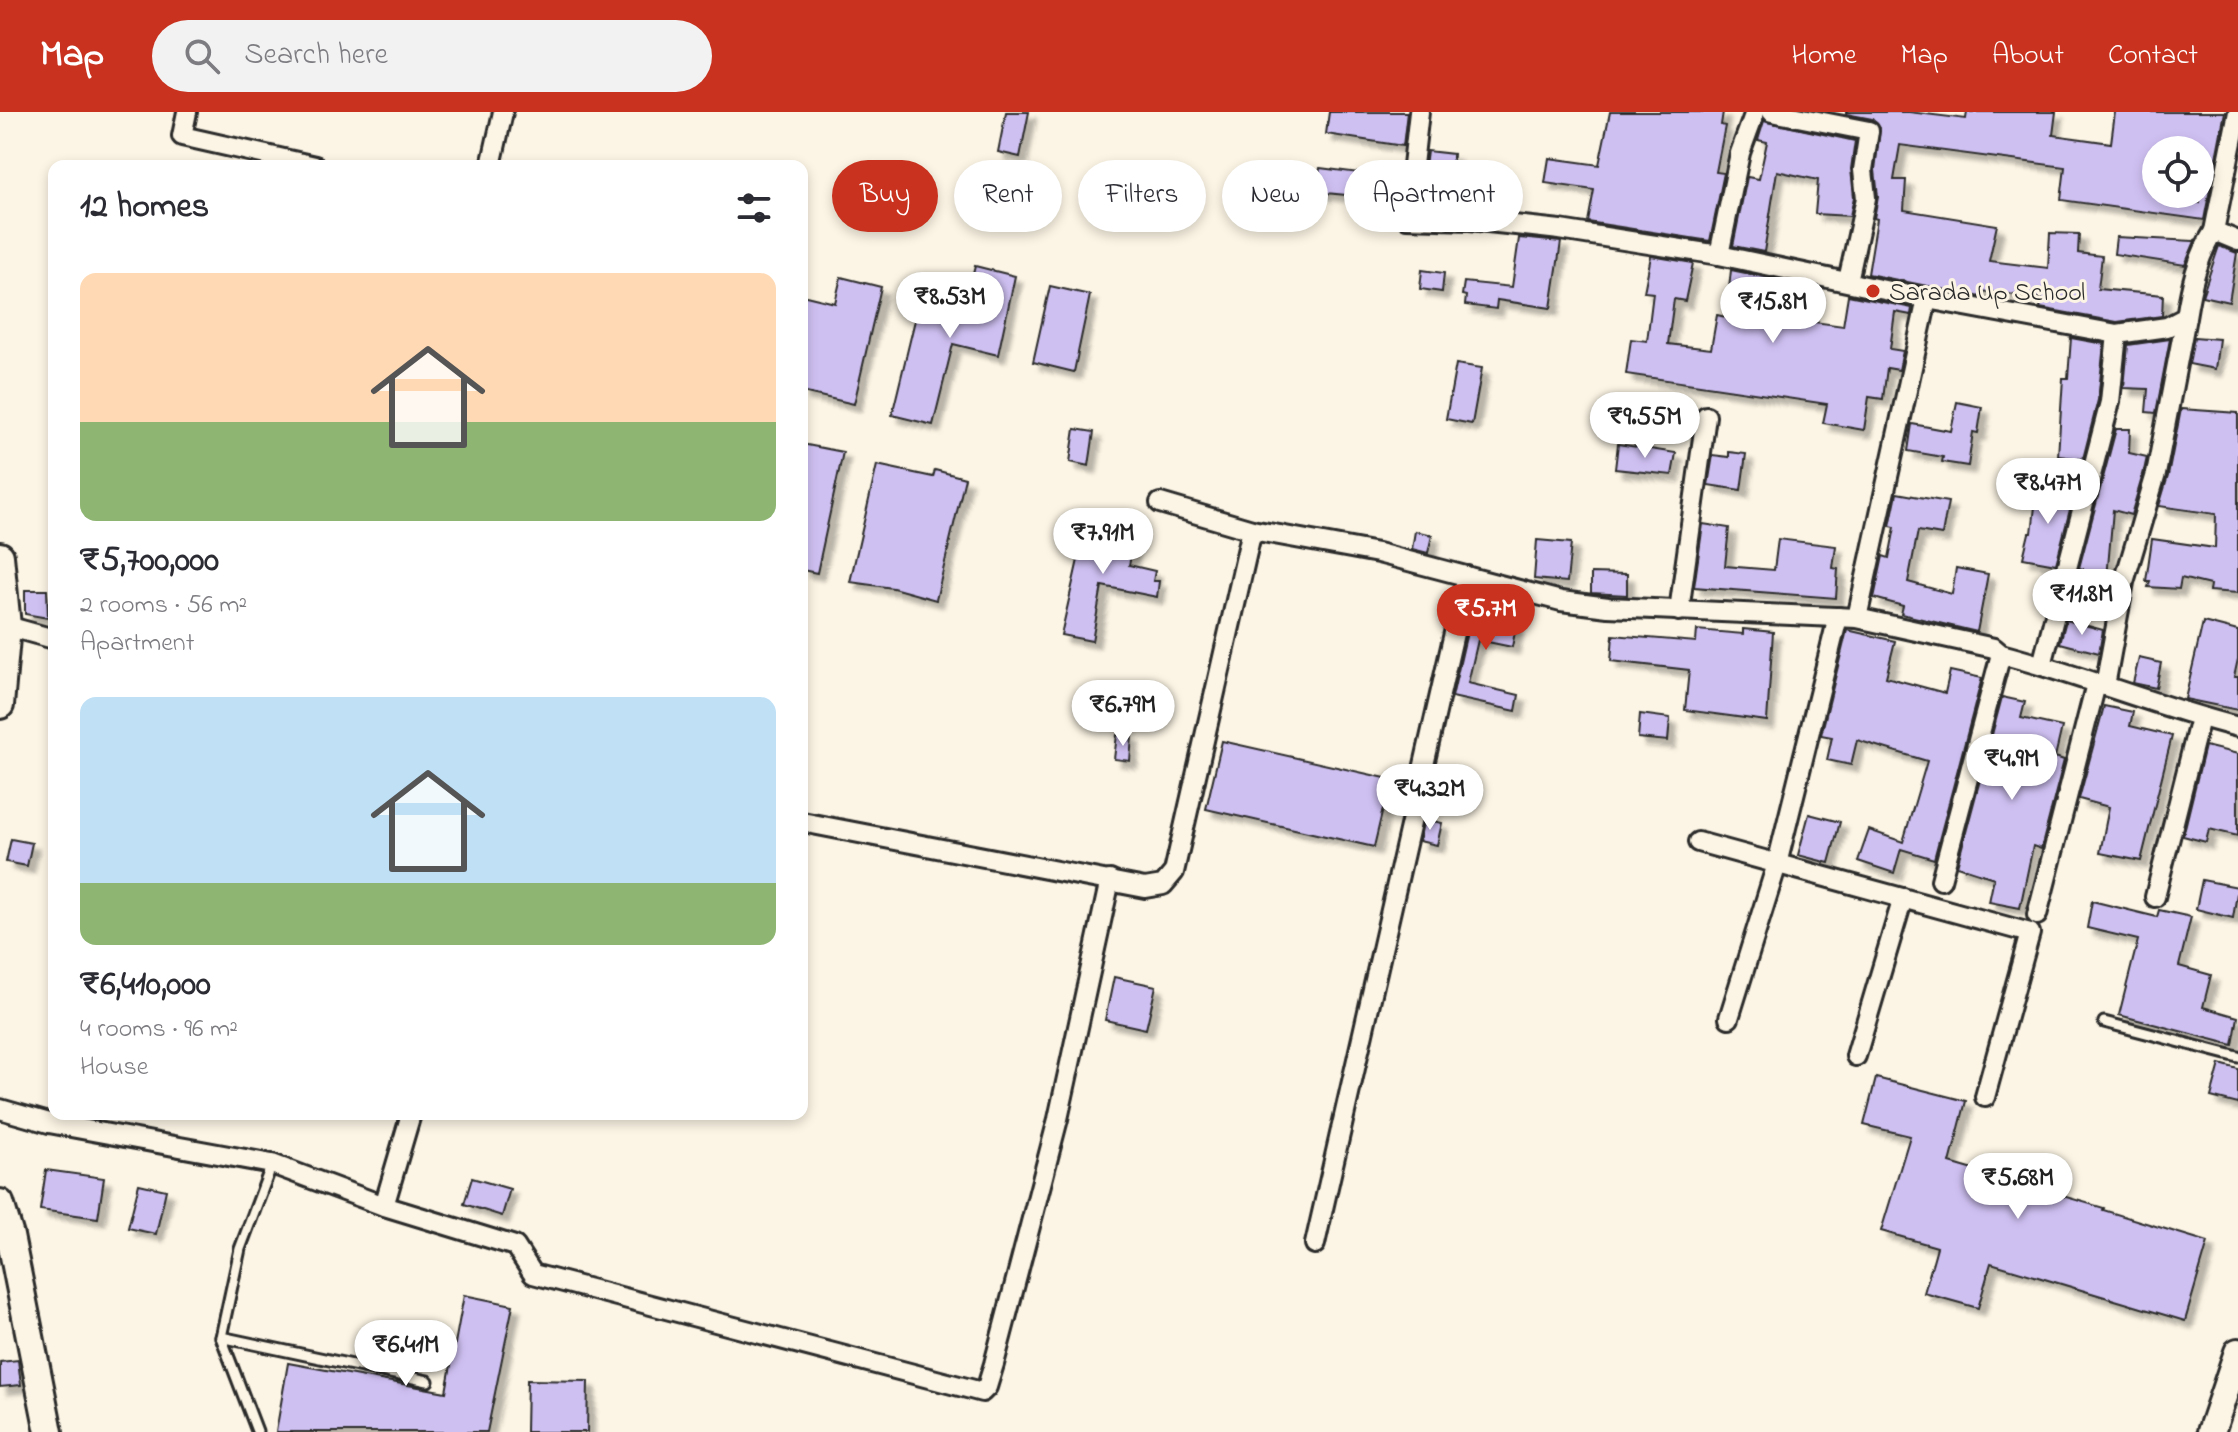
<!DOCTYPE html>
<html lang="en">
<head>
<meta charset="utf-8">
<style>
  body { margin:0; font-family:"Indie Flower",sans-serif; background:#f2f2f3; color:#2b2b33; height:100vh; display:flex; flex-direction:column; font-size:30px; white-space:nowrap }
  * { box-sizing:border-box; margin:0 }
  p { font-size:26px; color:#7c7c81 }
  .icon { flex:none; width:44px; height:44px; fill:none; stroke:currentColor; stroke-width:2; stroke-linecap:round; stroke-linejoin:round }
  .map { position:relative; flex:1; overflow:hidden }
  .sheet { position:absolute; left:48px; top:48px; width:760px; height:960px; display:flex; flex-direction:column; background:#fff; border-radius:16px; box-shadow:0 4px 12px #0003 }
  .sheet>* { flex:none }
  .guide { position:absolute; left:832px; top:48px; width:760px; height:72px; display:flex; gap:16px }
  .controls { position:absolute; left:2142px; top:24px; display:grid; gap:16px }
  .controls a { display:grid; place-items:center; width:72px; height:72px; border-radius:50%; background:#fff; box-shadow:0 4px 12px #0003; font-size:40px }
  .price { position:absolute; translate:-50% -68px; padding:0 18px; border-radius:28px; background:#fff; color:#222; font-size:26px; line-height:52px; filter:drop-shadow(0 2px 4px #0008) }
  .price::after { content:''; position:absolute; left:50%; top:48px; width:24px; height:18px; margin-left:-12px; background:inherit; clip-path:polygon(0 0,100% 0,50% 100%) }
  .price.on { background:#c8321e; color:#fff }
  ul { padding:0; list-style:none }
  li { display:grid; align-content:center; gap:16px; height:424px; padding:0 32px }
  li span { display:grid; place-items:center; height:248px; border-radius:16px; color:#555 }
  li>.icon { margin-inline-start:auto }
  span .icon { width:144px; height:144px; fill:#fffc; stroke-width:1 }
  li b { font-size:34px }
  h2 { display:flex; justify-content:space-between; align-items:center; height:96px; padding:0 32px; font-size:34px }
  .pill { padding:0 28px; border-radius:36px; background:#fff; box-shadow:0 4px 12px #0003; font-size:28px; line-height:72px }
  .pill.on { background:#c8321e; color:#fff }
  header { display:flex; align-items:center; gap:48px; box-sizing:border-box; height:112px; padding:0 40px; background:#c8321e; color:#fff }
  header strong { font-size:38px }
  nav { display:flex; gap:44px; margin-inline-start:auto; font-size:28px }
  .search { width:560px; height:72px; background:#f2f2f3; display:flex; align-items:center; gap:20px; box-sizing:border-box; padding:0 28px; border-radius:44px; color:#7c7c81; font-size:30px }
  .map>svg:first-child { display:block }
  .building { fill:#cfc0f2; stroke:#2b2b2b; stroke-width:2; fill-rule:evenodd; filter:url(#shadow) }
  .lines { fill:none; stroke-linecap:round; stroke-linejoin:round }
  .lane-casing { stroke:#2b2b2b; stroke-width:15 }
  .street-casing { stroke:#2b2b2b; stroke-width:24 }
  .secondary-casing { stroke:#2b2b2b; stroke-width:32 }
  .lane { stroke:#fcf5e5; stroke-width:9 }
  .street { stroke:#fcf5e5; stroke-width:18 }
  .secondary { stroke:#fcf5e5; stroke-width:26 }
  .poi-dot { fill:#c8321e; stroke:#fcf5e5; stroke-width:3 }
  .labels { text-anchor:middle; stroke-width:6; stroke-linejoin:round; paint-order:stroke }
  .poi-label { font-size:26px; fill:#2b2b2b; stroke:#fcf5e5; text-anchor:start }
</style>
</head>
<body>
<header>
<strong>Map</strong>
<div class="search"><svg class="icon" aria-label="search" viewBox="0 0 24 24"><circle cx="10" cy="10" r="6"/><path d="M15 15l6 6"/></svg>Search here</div>
<nav><a>Home</a><a>Map</a><a>About</a><a>Contact</a></nav>
</header>
<div class="map">
<svg width="2238" height="1320" viewBox="0 0 2238 1320">
  <defs>
    <filter id="shadow"><feDropShadow dx="7" dy="7" stdDeviation="2" flood-color="#0004"/></filter>
  </defs>
  <rect width="100%" height="100%" fill="#fcf5e5"/>
  <filter id="ink" filterUnits="userSpaceOnUse"><feTurbulence type="fractalNoise" baseFrequency=".0125" numOctaves="2"/><feDisplacementMap in="SourceGraphic" scale="16" xChannelSelector="R" yChannelSelector="G"/><feConvolveMatrix kernelMatrix="1 2 1 2 8 2 1 2 1" color-interpolation-filters="sRGB"/></filter>
  <g filter="url(#ink)">
    <g class="building">
      <polygon points="1006,0 1029,0 1020,45 998,40"/>
      <polygon points="1329,0 1407,0 1403,34 1326,22"/>
      <polygon points="1610,0 1723,0 1721,13 1725,14 1716,60 1724,61 1710,129 1588,110 1594,78 1545,71 1549,46 1599,53"/>
      <path d="M1846,0H1909L1966,7L1967,0H2056L2053,23L2111,31L2115,0H2225L2204,108L2061,88L2065,55L1900,33L1894,68H1906L1904,98L1997,113L1989,149L2048,156L2050,121L2079,122L2078,141L2102,144L2098,177L2163,183L2162,204L2117,210L2040,196L2042,186L1981,179V185L1868,162L1877,107L1874,106L1878,85L1875,58L1880,16L1872,7L1846,2ZM2156,38H2200V91L2156,84Z"/>
      <polygon points="1764,9 1855,29 1851,57 1854,85 1850,104 1815,102 1818,68 1777,59 1764,140 1733,134 1747,65 1759,67 1767,30 1758,28"/>
      <polygon points="1427,39 1453,42 1449,95 1420,94"/>
      <polygon points="1320,56 1399,66 1397,88 1316,80"/>
      <polygon points="2116,125 2194,129 2196,127 2185,153 2114,142"/>
      <polygon points="1519,126 1561,130 1551,196 1497,188 1496,197 1465,193 1466,184 1462,183 1464,170 1512,175"/>
      <polygon points="2219,134 2237,141 2229,190 2202,184"/>
      <polygon points="1651,144 1693,151 1685,189 1674,187 1668,232 1711,237 1717,203 1726,205 1731,158 1804,173 1799,208 1843,214 1848,183 1912,196 1911,203 1895,200 1890,237 1903,239 1899,258 1887,256 1883,287 1869,285 1864,318 1823,311 1827,292 1626,262 1631,227 1647,229 1653,181 1644,180"/>
      <polygon points="975,154 1015,164 998,243 953,232 933,313 892,303 921,183 965,194"/>
      <polygon points="1422,158 1444,161 1442,180 1420,177"/>
      <polygon points="841,165 881,175 854,292 802,280 802,183 835,191"/>
      <polygon points="1050,174 1090,183 1074,260 1033,250"/>
      <polygon points="2194,225 2219,227 2215,257 2189,252"/>
      <polygon points="2071,226 2104,232 2098,288 2083,347 2058,344 2063,266 2068,266"/>
      <polygon points="2170,227 2156,301 2146,300 2148,277 2124,276 2128,233"/>
      <polygon points="1456,252 1482,256 1472,312 1446,307"/>
      <polygon points="1957,290 1982,295 1978,321 1973,320 1968,354 1942,350 1943,345 1908,339 1912,312 1951,319"/>
      <polygon points="2181,297 2238,301 2238,481 2209,479 2210,473 2181,466 2179,477 2148,475 2150,469 2146,469 2152,427 2215,436 2216,402 2159,394 2168,364"/>
      <polygon points="1075,317 1094,320 1089,354 1070,350"/>
      <polygon points="2116,317 2130,317 2129,341 2147,345 2144,359 2131,403 2113,398 2107,466 2083,463 2083,457 2079,456"/>
      <polygon points="802,332 843,340 817,461 802,458"/>
      <polygon points="1618,332 1676,341 1672,363 1615,357"/>
      <polygon points="1729,340 1746,342 1741,378 1708,373 1713,343 1729,345"/>
      <polygon points="877,353 933,365 935,358 965,366 936,488 893,476 850,470"/>
      <polygon points="2037,377 2074,382 2056,452 2023,446 2029,421 2032,421"/>
      <polygon points="1897,381 1948,390 1942,423 1918,419 1908,470 1952,482 1956,456 1988,462 1977,520 1901,502 1903,494 1874,486 1883,444 1889,446 1895,415 1890,414"/>
      <polygon points="1087,408 1137,418 1129,453 1155,459 1153,469 1159,469 1157,485 1102,474 1092,529 1061,523"/>
      <polygon points="1703,412 1729,416 1725,454 1774,458 1778,427 1836,434 1833,456 1838,457 1836,486 1694,475"/>
      <polygon points="1415,419 1432,423 1428,441 1412,437"/>
      <polygon points="1537,428 1571,431 1567,470 1534,467"/>
      <polygon points="1591,461 1627,462 1627,483 1591,481"/>
      <polygon points="25,478 47,478 48,506 25,502"/>
      <polygon points="1476,481 1493,486 1491,494 1519,500 1512,535 1478,528 1468,571 1519,583 1516,599 1452,585"/>
      <polygon points="2066,508 2103,518 2099,541 2060,531"/>
      <polygon points="2203,510 2238,519 2238,547 2234,565 2238,565 2238,598 2185,587"/>
      <polygon points="1743,517 1773,520 1767,609 1685,598 1689,558 1611,549 1613,523 1696,530 1697,518 1743,522"/>
      <polygon points="1847,518 1895,529 1886,565 1945,581 1950,559 1982,566 1934,747 1901,737 1894,761 1858,749 1869,718 1903,730 1927,649 1857,628 1851,653 1827,648 1832,625 1821,623"/>
      <polygon points="2139,546 2161,551 2156,576 2133,571"/>
      <polygon points="2002,585 2025,590 2021,606 2062,615 2055,645 2064,648 2041,737 2033,734 2020,796 1989,790 1994,766 1957,754"/>
      <polygon points="2104,594 2133,600 2130,614 2172,624 2141,749 2100,741 2109,695 2079,687"/>
      <polygon points="1640,602 1670,606 1668,629 1638,626"/>
      <polygon points="1117,623 1132,624 1130,649 1114,647"/>
      <polygon points="1222,629 1390,667 1374,735 1206,697"/>
      <polygon points="2205,634 2238,642 2238,724 2209,717 2206,730 2183,724"/>
      <polygon points="1809,702 1840,710 1829,751 1798,743"/>
      <polygon points="1424,707 1442,711 1437,733 1419,729"/>
      <polygon points="11,727 32,731 27,754 6,750"/>
      <polygon points="2202,768 2238,775 2233,806 2196,797"/>
      <polygon points="2092,789 2157,805 2159,798 2191,805 2179,854 2211,863 2203,895 2238,905 2233,933 2119,903 2138,828 2087,816"/>
      <polygon points="1114,865 1156,874 1146,917 1105,908"/>
      <polygon points="2220,952 2238,957 2238,992 2211,985"/>
      <polygon points="1876,966 1966,989 1950,1051 2104,1096 2103,1098 2208,1130 2185,1209 1991,1151 1978,1196 1924,1181 1937,1135 1881,1119 1910,1024 1864,1013"/>
      <polygon points="46,1058 104,1066 98,1106 40,1098"/>
      <polygon points="472,1066 510,1077 502,1104 464,1092"/>
      <polygon points="139,1072 166,1078 156,1122 128,1116"/>
      <polygon points="464,1183 513,1193 487,1320 276,1320 288,1251 446,1280"/>
      <polygon points="18,1248 21,1273 0,1275 0,1250"/>
      <polygon points="527,1268 588,1269 587,1320 526,1320"/>
    </g>
    <g class="lines">
      <g class="lane-casing">
        <g id="lane">
          <polyline points="2104,910 2238,945"/>
          <polyline points="221,1225 428,1269"/>
          <polyline points="257,1319 221,1225 240,1137 272,1052"/>
        </g>
      </g>
      <g class="street-casing">
        <g id="street">
          <polyline points="187,0 182,24 315,54"/>
          <path d="M1419,0L1407,106L1470,108L1560,118L1719,143L1927,187L2117,222L2167,215L2186,205C2191,174 2197,146 2214,119"/>
          <polyline points="1772,0 1869,19 1863,58 1866,86 1848,169"/>
          <polyline points="2238,0 2214,119 2238,129"/>
          <polyline points="491,54 503,0"/>
          <polyline points="1719,143 1740,41 1755,0"/>
          <polyline points="1160,391 1252,418 1378,441 1561,489 1608,495 1857,506 1927,187"/>
          <polyline points="1679,499 1706,304"/>
          <path d="M1857,506L1994,536L2001,542C2081,563 2158,595 2238,615"/>
          <polyline points="7,514 54,527"/>
          <polyline points="2042,553 2110,290 2117,222"/>
          <polyline points="2105,574 2124,470 2156,362 2186,205"/>
          <polyline points="802,710 1145,776 1163,773 1174,760 1252,418"/>
          <polyline points="1698,730 2030,821 1985,985"/>
          <polyline points="1941,768 2001,542"/>
          <polyline points="2155,785 2200,606"/>
          <polyline points="2037,803 2096,572"/>
          <polyline points="1729,906 1777,752 1838,505"/>
          <polyline points="1856,944 1903,786"/>
          <polyline points="0,997 49,1011 272,1052 384,1094 515,1134 533,1162 982,1280 987,1275 994,1252 1058,1007 1110,768"/>
          <polyline points="384,1094 411,1002"/>
          <polyline points="1315,1132 1467,464"/>
        </g>
      </g>
      <g class="secondary-casing">
        <g id="secondary">
          <polyline points="0,444 7,514 0,593"/>
          <polyline points="0,1091 10,1124 49,1320"/>
          <polyline points="2211,1320 2238,1240"/>
        </g>
      </g>
      <use href="#lane" class="lane"/>
      <use href="#street" class="street"/>
      <use href="#secondary" class="secondary"/>
    </g>
  </g>
  <circle class="poi-dot" cx="1873" cy="179" r="8"/>
  <g class="labels">
    <g class="poi-label">
      <text x="1889" y="188">Sarada Up School</text>
    </g>
  </g>
</svg>
<div class="controls">
<a><svg class="icon" aria-label="locate" viewBox="0 0 24 24"><circle cx="12" cy="12" r="6"/><path d="M12 2v4M12 18v4M2 12h4M18 12h4"/></svg></a>
</div>
<b class="price" style="left:950px;top:228px">₹8.53M</b>
<b class="price" style="left:1773px;top:233px">₹15.8M</b>
<b class="price" style="left:1645px;top:348px">₹9.55M</b>
<b class="price" style="left:2048px;top:414px">₹8.47M</b>
<b class="price" style="left:1103px;top:464px">₹7.91M</b>
<b class="price" style="left:2082px;top:525px">₹11.8M</b>
<b class="price on" style="left:1486px;top:540px">₹5.7M</b>
<b class="price" style="left:1123px;top:636px">₹6.79M</b>
<b class="price" style="left:2012px;top:690px">₹4.9M</b>
<b class="price" style="left:1430px;top:720px">₹4.32M</b>
<b class="price" style="left:2018px;top:1109px">₹5.68M</b>
<b class="price" style="left:406px;top:1276px">₹6.41M</b>
<div class="guide">
<a class="pill on">Buy</a>
<a class="pill">Rent</a>
<a class="pill">Filters</a>
<a class="pill">New</a>
<a class="pill">Apartment</a>
</div>
<section class="sheet">
<h2>12 homes<svg class="icon" aria-label="filters" viewBox="0 0 24 24"><path d="M4 7h16M4 17h16"/><circle cx="9" cy="7" r="2"/><circle cx="15" cy="17" r="2"/></svg></h2>
<ul>
<li><span style="background:linear-gradient(#ffd9b3 60%,#8fb573 0)"><svg class="icon" aria-label="home" viewBox="0 0 24 24"><path d="M3 11l9-7 9 7M6 9v11h12V9"/></svg></span><div><b>₹5,700,000</b><p>2 rooms · 56 m²</p><p>Apartment</p></div></li>
<li><span style="background:linear-gradient(#bfe0f5 75%,#8fb573 0)"><svg class="icon" aria-label="home" viewBox="0 0 24 24"><path d="M3 11l9-7 9 7M6 9v11h12V9"/></svg></span><div><b>₹6,410,000</b><p>4 rooms · 96 m²</p><p>House</p></div></li>
</ul>
</section>
</div>
</body>
</html>
